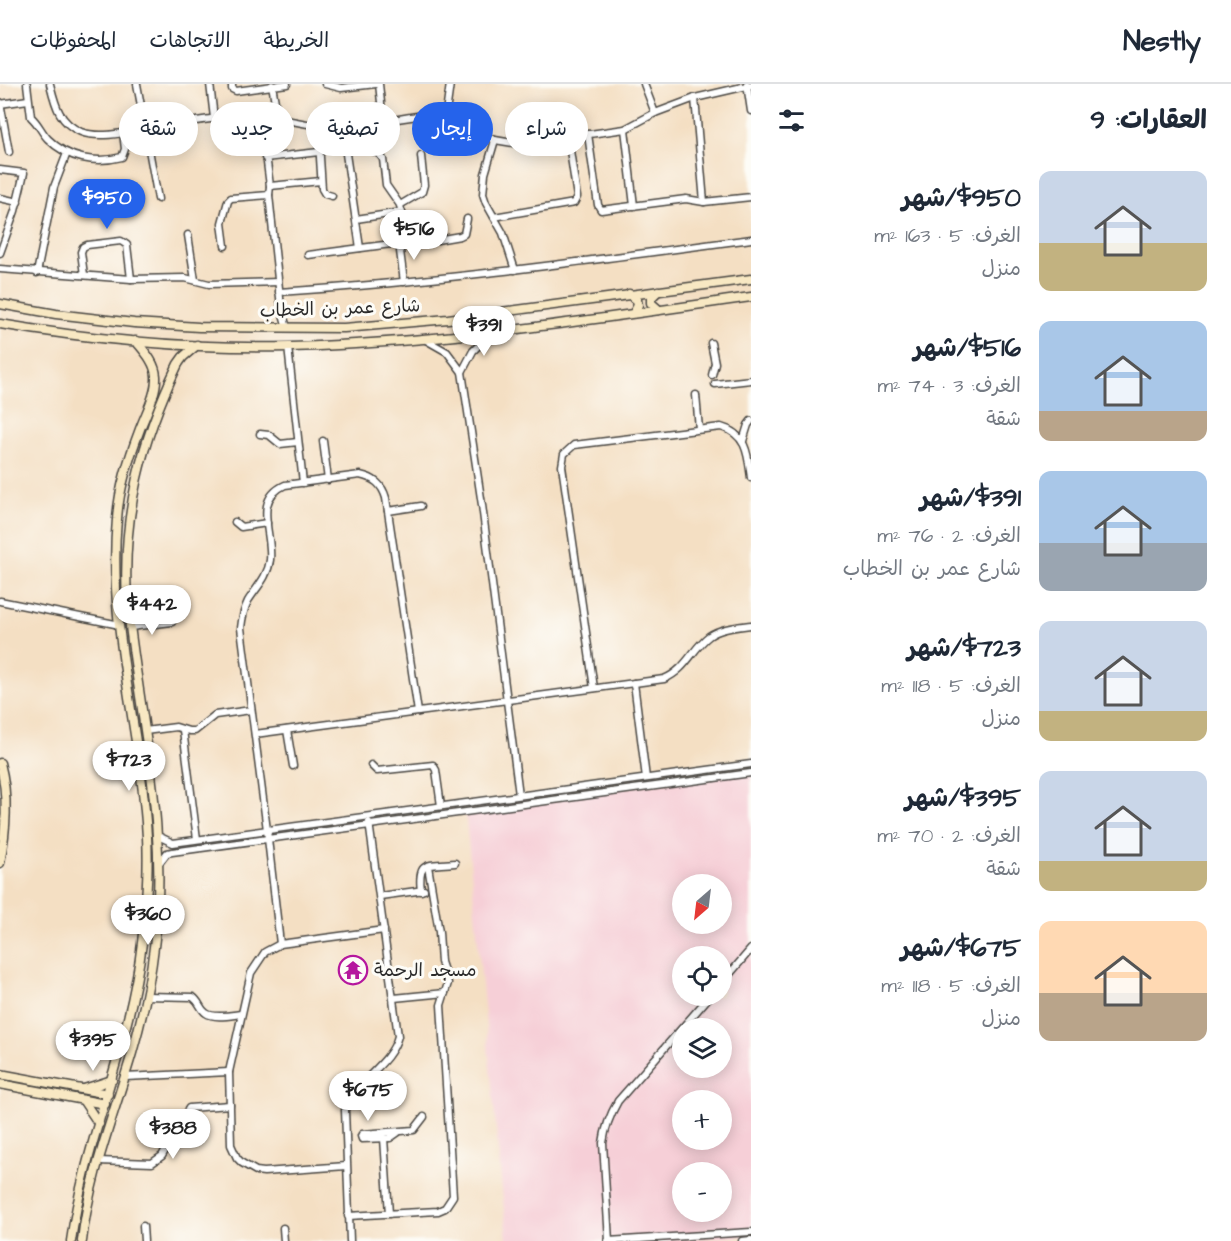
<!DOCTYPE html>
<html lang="ar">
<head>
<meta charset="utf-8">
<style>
  body { margin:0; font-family:"Architects Daughter","Playpen Sans Arabic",sans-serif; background:#f6f6f7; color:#1f2937; direction:rtl; height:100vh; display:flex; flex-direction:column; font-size:22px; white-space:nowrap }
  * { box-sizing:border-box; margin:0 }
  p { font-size:20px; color:#747a83 }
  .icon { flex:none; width:33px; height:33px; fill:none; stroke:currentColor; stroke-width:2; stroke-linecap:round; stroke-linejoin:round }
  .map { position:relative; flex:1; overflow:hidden; direction:ltr }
  .panel { display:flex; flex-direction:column; background:#fff; width:480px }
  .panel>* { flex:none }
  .hud { position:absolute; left:18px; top:18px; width:570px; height:54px; direction:rtl; display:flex; gap:12px }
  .needle { width:39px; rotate:208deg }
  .controls { position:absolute; left:672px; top:790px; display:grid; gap:12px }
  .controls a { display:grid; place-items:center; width:60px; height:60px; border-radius:50%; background:#fff; box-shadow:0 3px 15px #0003; font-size:30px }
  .price { position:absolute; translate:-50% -51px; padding:0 14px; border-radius:21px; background:#fff; color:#222; font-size:20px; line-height:39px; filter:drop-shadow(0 2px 3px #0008) }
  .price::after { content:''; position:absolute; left:50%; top:36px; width:18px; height:14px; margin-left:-9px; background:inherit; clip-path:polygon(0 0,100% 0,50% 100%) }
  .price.current { background:#2563eb; color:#fff }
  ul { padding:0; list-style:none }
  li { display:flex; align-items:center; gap:18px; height:150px; padding:0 24px }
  li span { display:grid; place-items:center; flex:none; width:168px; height:120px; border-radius:12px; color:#555 }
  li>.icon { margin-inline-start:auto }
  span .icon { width:72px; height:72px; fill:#fffc; stroke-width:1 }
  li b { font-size:26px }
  h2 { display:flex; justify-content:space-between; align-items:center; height:72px; padding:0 24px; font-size:26px }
  .pill { padding:0 21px; border-radius:27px; background:#fff; box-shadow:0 3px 15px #0003; font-size:21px; line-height:54px }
  .pill.current { background:#2563eb; color:#fff }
  header { display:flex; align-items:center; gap:36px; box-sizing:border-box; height:84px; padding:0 30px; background:#fff; border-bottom:2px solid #e0e1e3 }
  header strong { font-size:28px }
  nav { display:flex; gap:33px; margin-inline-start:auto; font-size:21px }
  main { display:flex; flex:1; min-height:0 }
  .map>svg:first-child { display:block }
  .built { fill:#f6cfd7; fill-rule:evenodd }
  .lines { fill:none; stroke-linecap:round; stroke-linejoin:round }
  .street-casing { stroke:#494642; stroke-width:9 }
  .secondary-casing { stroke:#494642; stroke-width:11 }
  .street { stroke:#fff; stroke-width:6 }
  .secondary { stroke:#f8e8c3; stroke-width:8 }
  .labels { text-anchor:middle; stroke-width:6; stroke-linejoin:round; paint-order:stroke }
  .street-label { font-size:18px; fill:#2b2b2b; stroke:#fdfcf7 }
  .poi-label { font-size:18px; fill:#2b2b2b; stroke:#fdfcf7; text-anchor:start }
</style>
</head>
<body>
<header>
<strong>Nestly</strong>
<nav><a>الخريطة</a><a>الاتجاهات</a><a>المحفوظات</a></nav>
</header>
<main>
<section class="panel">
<h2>العقارات: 9<svg class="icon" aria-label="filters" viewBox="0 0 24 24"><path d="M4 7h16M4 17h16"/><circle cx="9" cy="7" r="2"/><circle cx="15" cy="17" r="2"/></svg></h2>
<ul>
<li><span style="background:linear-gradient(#c9d6e8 60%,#c2b280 0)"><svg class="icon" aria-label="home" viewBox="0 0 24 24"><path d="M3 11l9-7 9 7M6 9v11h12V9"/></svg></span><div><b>$950/شهر</b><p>الغرف: 5 · 163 m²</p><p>منزل</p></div></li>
<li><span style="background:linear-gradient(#a9c7e8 75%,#b9a48a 0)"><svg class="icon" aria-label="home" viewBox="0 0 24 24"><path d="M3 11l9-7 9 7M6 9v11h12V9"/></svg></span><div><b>$516/شهر</b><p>الغرف: 3 · 74 m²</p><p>شقة</p></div></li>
<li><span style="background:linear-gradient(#a9c7e8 60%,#9aa5b1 0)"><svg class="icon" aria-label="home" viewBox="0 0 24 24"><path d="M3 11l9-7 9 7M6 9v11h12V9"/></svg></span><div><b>$391/شهر</b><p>الغرف: 2 · 76 m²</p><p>شارع عمر بن الخطاب</p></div></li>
<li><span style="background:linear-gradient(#c9d6e8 75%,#c2b280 0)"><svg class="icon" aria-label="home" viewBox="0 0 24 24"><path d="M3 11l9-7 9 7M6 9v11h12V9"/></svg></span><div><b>$723/شهر</b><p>الغرف: 5 · 118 m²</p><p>منزل</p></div></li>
<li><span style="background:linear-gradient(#c9d6e8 75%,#c2b280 0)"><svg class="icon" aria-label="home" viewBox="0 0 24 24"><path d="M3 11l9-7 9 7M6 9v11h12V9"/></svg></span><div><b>$395/شهر</b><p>الغرف: 2 · 70 m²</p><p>شقة</p></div></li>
<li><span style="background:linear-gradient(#ffd9b3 60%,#b9a48a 0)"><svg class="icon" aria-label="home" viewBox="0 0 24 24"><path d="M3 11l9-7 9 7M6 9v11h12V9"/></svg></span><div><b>$675/شهر</b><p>الغرف: 5 · 118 m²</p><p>منزل</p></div></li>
</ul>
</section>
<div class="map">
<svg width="751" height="1157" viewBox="0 0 751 1157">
  <rect width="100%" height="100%" fill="#fdfcf7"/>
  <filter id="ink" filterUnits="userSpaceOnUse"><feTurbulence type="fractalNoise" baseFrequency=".0167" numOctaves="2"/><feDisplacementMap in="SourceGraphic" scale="12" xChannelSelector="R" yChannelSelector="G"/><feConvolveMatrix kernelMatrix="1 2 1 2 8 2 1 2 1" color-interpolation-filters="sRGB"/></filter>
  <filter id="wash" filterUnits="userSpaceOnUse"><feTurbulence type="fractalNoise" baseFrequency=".008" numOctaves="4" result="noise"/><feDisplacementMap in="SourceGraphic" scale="24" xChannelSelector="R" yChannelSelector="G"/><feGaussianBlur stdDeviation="1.35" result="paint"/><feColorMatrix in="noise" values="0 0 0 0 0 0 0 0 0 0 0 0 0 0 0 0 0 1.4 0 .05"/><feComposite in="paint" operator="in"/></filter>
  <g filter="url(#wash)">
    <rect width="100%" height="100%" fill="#f4dfc3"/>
    <path class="built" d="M751,686V1152L670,1157H507L465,725ZM682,801H722V840H682ZM682,873H722V912H682ZM682,945H722V984H682ZM682,1017H722V1056H682ZM682,1089H722V1128H682Z"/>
  </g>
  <g filter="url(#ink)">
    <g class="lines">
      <g class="street-casing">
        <g id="street">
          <path d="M27,0L31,33C39,40 41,48 48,55C68,75 95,80 122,73L125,65L123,49"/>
          <path d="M50,0C55,20 59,39 81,48C102,56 136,46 158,43C192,38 228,30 263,33C286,34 307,42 331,43C363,44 394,34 426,31L439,34L495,56L519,60L625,45L655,29L695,14L751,1"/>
          <polyline points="137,0 158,115"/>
          <polyline points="210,0 214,34"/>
          <polyline points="232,0 232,5 236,7 287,0"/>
          <polyline points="325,0 341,4 376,0"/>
          <polyline points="379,0 383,37"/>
          <polyline points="644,0 655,29"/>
          <polyline points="747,0 751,27"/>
          <polyline points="272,1 278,35"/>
          <polyline points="695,14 704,118"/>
          <polyline points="0,18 9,68"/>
          <polyline points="0,20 28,16"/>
          <polyline points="261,32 270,102 269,111 281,223 287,244"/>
          <polyline points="235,33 238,57"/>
          <polyline points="445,36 450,0"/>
          <polyline points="318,42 322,105 325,110 332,112"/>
          <polyline points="342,43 360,164"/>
          <polyline points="625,45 634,122"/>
          <polyline points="588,50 598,121 601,126 686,115 704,118 751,113"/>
          <polyline points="495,56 485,90 483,110 486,119 503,149 515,186"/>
          <polyline points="367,63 379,70 383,75 386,101 400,121 408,161"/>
          <polyline points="265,74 319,68"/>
          <polyline points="0,86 24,89 15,127 0,169"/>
          <polyline points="270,102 321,97"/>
          <polyline points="0,114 18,118"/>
          <polyline points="400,121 422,108 424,101 421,72"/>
          <polyline points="494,133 574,119 577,113 568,53"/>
          <polyline points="356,135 402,128"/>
          <polyline points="188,151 195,196"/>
          <polyline points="399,159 404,198"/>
          <polyline points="225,162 222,139 228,117 231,114 269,111"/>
          <polyline points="308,171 399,159 408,161 460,152 464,150 467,135"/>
          <polyline points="0,185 131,195 185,194 209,200 278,198"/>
          <polyline points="37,189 54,103 67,69"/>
          <polyline points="84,191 81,168 83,163 87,161 121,157 127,161 131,195"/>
          <path d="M279,208C437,198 594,176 751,155"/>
          <polyline points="426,256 447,268 462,288 482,421 519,711"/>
          <polyline points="711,259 715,279 712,291"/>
          <polyline points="288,263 303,399"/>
          <polyline points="462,288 473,267 492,248"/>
          <polyline points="715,300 751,296"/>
          <polyline points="696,311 699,345"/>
          <polyline points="260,350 269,351 280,360 298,358"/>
          <polyline points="323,357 328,396"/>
          <polyline points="743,357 748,341 751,337"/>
          <polyline points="388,427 421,422"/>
          <polyline points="235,438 241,443 267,439"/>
          <polyline points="0,517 120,541"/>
          <polyline points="130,543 172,538"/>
          <polyline points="634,599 646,694"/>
          <path d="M594,604L562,382L564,370L574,361L721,343C747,350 748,371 751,394"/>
          <polyline points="183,646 197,755"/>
          <polyline points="287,646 293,682"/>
          <polyline points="145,647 176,643 189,647 195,647 215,631 251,626"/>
          <path d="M255,650L664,595C686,586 692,565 709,552C721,544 737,543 751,541"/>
          <polyline points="371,681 377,687 433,681 436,686 441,722"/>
          <polyline points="158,752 173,759 751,680"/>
          <polyline points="160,778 167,769 172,768 751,689"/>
          <path d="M421,807C417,775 428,782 455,779"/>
          <polyline points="380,812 424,806"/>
          <path d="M280,860L267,746L241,544C242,535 244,525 248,517C256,504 268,493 270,476C273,449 252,416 285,401L360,391C374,394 382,400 386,414L418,628"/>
          <polyline points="722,899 751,865"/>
          <path d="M146,912L193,913C200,918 200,925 206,929C214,935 232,931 241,930"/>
          <polyline points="394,914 445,909"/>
          <polyline points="125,993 229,988"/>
          <polyline points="400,1047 390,1054 362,1055 361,1052 362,1050 414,1046 424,1033"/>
          <polyline points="384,1054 389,1130"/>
          <polyline points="98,1077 152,1079 162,1072 189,1024 230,1021"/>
          <polyline points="346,1082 264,1088 256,1087 242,1079 237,1074 231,1061 229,988 251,889 265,868 280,860 384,846"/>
          <polyline points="348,1132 438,1127 445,1124 453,1112 441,921 448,899 441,878 439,848 428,782"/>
          <polyline points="143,1142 144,1157"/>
          <polyline points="283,1144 284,1157"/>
          <path d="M350,1157L345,1026C354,996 390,983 398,952L369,738"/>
          <polyline points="608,1157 751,1148"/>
          <path d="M609,1157L603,1059C605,1043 610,1031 618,1017L710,912"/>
          <polyline points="742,1157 751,1156"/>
        </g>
      </g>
      <g class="secondary-casing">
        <g id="secondary">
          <polyline points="658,207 651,214 651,219 659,226"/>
          <polyline points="629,210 637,216 638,221 634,229"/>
          <polyline points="0,220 56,230 134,239 199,243 344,244 448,235 751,195"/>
          <path d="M0,240C95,256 193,265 290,263C444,259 598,235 751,213"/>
          <path d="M0,679C9,713 6,746 0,779"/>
          <polyline points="0,990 108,1010"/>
          <polyline points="0,1000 105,1020"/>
          <polyline points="84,1005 112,996"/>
          <polyline points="83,1016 99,1040"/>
          <path d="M71,1157C85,1056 130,962 142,859C146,824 149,788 147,753C141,646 107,542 117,435C119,404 129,374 140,345C146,329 157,309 156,292C155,278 144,267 136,257"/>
          <path d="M82,1157C89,1092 114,1031 132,969C142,934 150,899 154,863C170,746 139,632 127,516C122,431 141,357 178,280L183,273L197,261"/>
        </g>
      </g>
      <use href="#street" class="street"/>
      <use href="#secondary" class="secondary"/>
    </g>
  </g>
  <defs>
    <g id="temple-ring" transform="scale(1.5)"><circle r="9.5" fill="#fdfcf7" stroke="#b5179e" stroke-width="1.5"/><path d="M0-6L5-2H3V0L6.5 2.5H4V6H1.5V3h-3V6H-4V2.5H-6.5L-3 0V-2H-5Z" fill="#b5179e"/></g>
  </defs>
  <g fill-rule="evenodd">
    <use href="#temple-ring" x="353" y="886"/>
  </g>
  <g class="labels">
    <g class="street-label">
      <text transform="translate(340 224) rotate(-2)" y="6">شارع عمر بن الخطاب</text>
    </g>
    <g class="poi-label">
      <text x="374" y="892">مسجد الرحمة</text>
    </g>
  </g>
</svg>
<div class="controls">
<a><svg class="needle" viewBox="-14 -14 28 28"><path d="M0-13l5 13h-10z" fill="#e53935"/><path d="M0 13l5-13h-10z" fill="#747a83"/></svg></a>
<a><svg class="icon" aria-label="locate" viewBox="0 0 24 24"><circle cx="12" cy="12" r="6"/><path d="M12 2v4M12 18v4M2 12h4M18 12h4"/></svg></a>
<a><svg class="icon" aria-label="layers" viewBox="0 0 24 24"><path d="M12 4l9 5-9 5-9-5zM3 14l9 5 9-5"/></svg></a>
<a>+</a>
<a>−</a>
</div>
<b class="price current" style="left:107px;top:146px">$950</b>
<b class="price" style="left:414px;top:177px">$516</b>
<b class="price" style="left:484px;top:273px">$391</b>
<b class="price" style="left:152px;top:552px">$442</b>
<b class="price" style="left:129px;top:708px">$723</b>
<b class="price" style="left:148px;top:862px">$360</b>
<b class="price" style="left:93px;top:988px">$395</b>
<b class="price" style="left:368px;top:1038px">$675</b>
<b class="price" style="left:173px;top:1076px">$388</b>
<div class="hud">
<a class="pill">شراء</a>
<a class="pill current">إيجار</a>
<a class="pill">تصفية</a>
<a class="pill">جديد</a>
<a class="pill">شقة</a>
</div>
</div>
</main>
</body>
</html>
